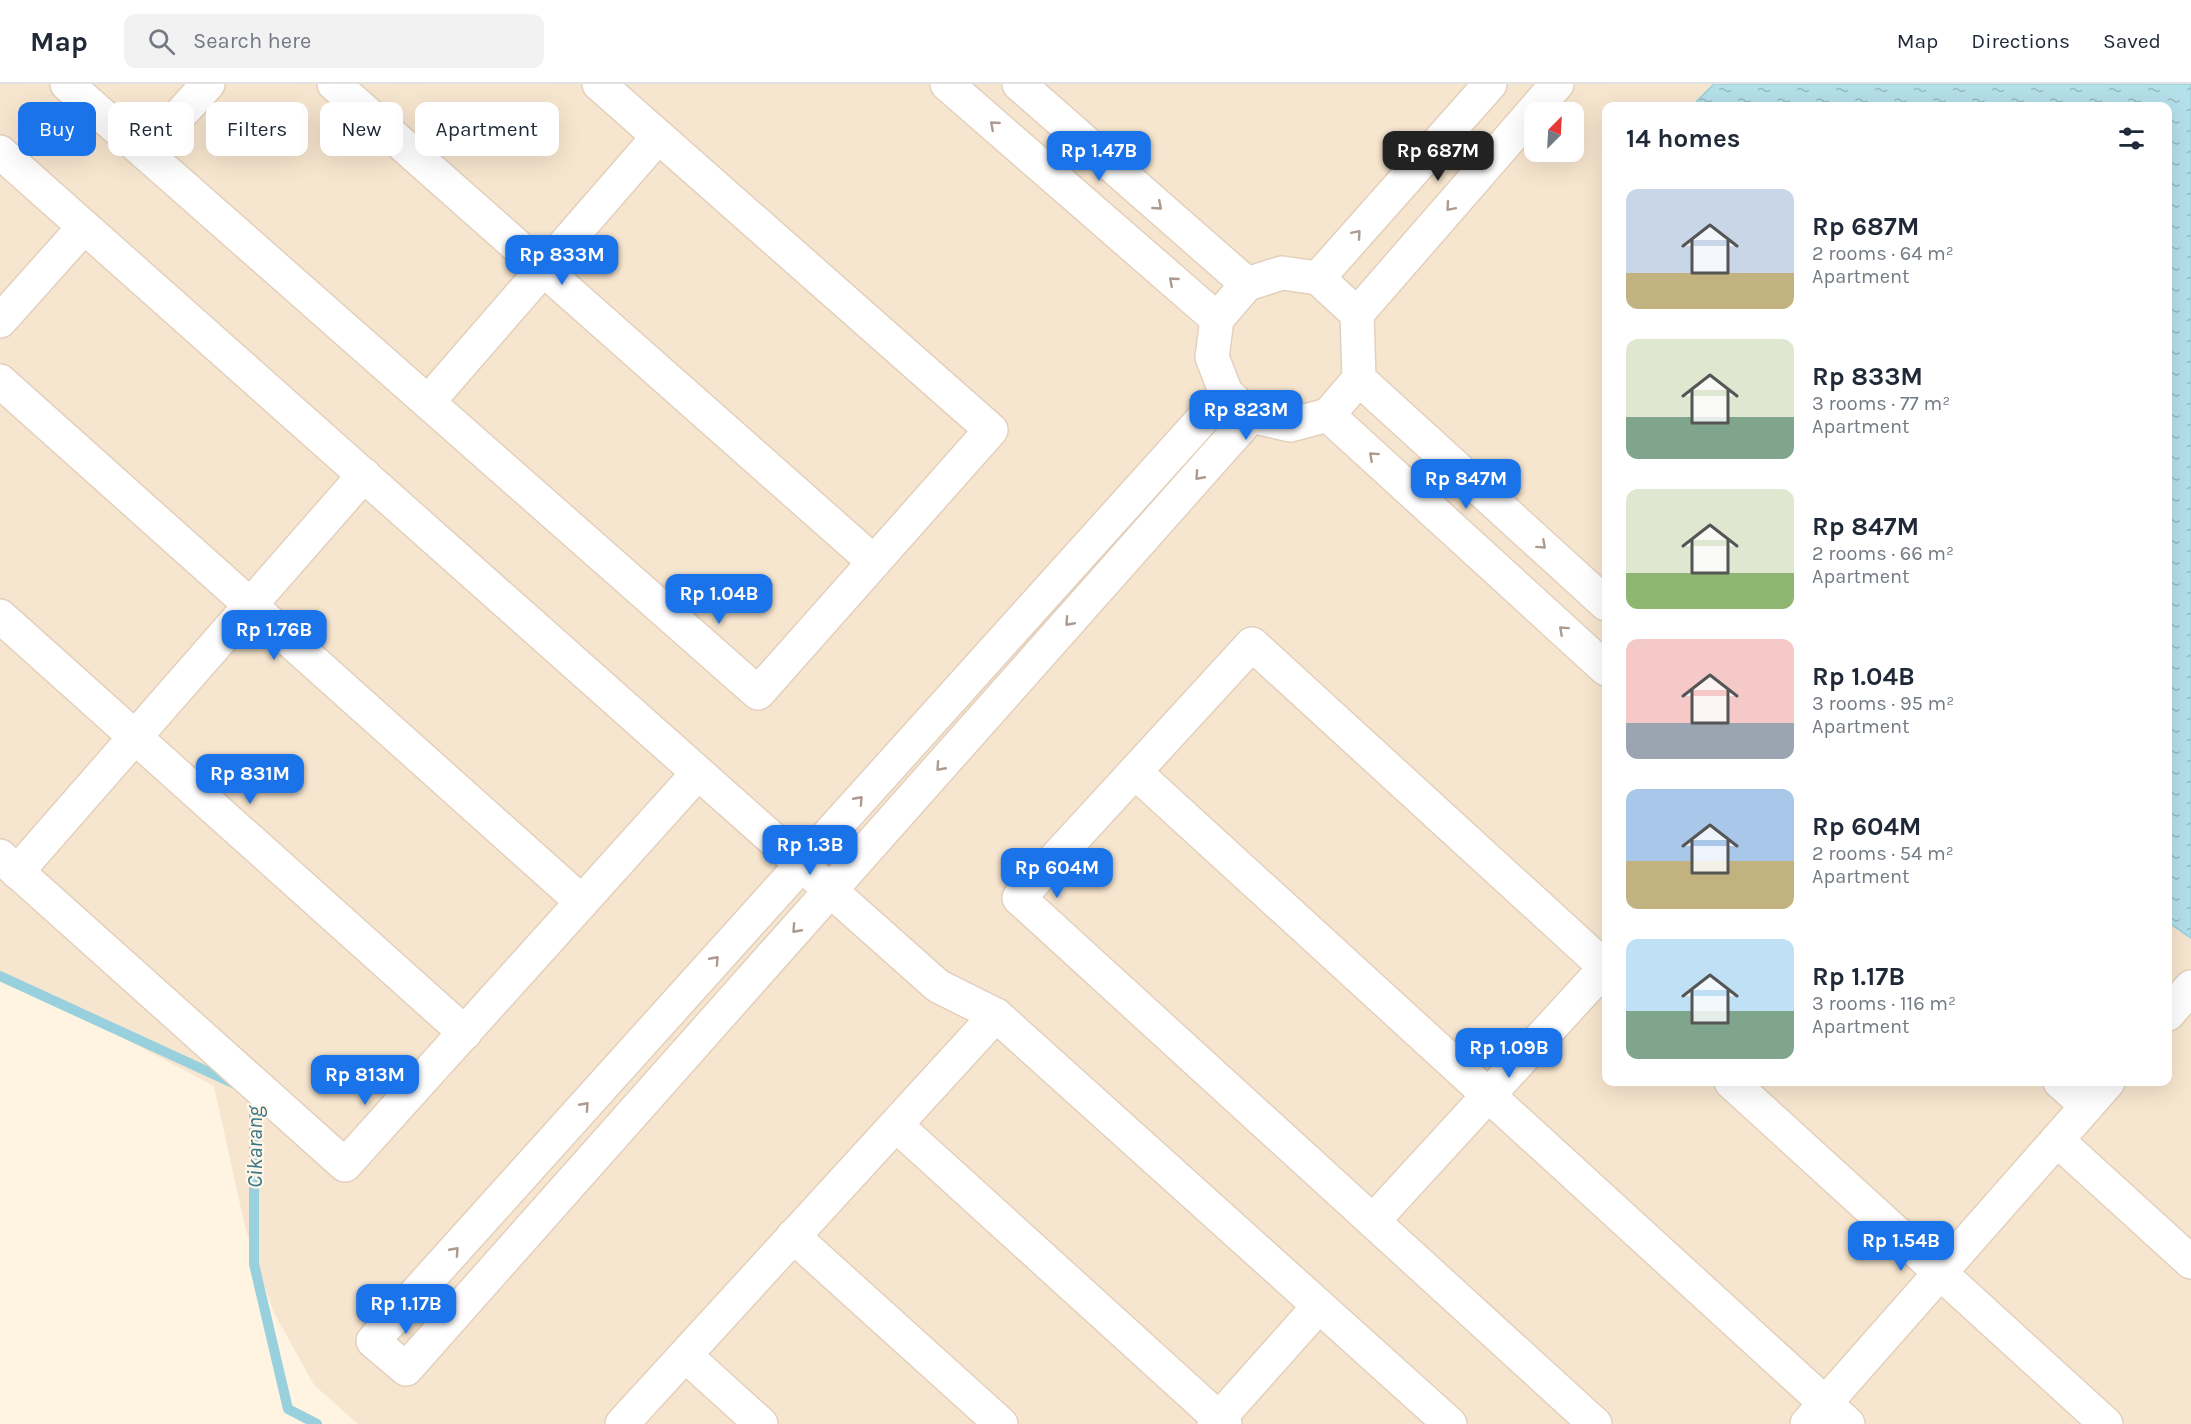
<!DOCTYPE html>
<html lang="en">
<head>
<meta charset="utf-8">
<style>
  body { margin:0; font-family:Karla,sans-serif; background:#f2f2f3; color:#1f2937; height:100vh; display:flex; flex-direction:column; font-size:22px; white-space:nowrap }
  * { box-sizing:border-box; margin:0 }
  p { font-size:20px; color:#747a83 }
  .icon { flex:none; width:33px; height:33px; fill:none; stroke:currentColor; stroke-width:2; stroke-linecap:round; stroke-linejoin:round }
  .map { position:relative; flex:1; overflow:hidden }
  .drawer { position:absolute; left:1602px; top:18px; width:570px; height:984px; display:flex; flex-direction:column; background:#fff; border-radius:12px; box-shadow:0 6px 24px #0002 }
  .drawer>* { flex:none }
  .guide { position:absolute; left:18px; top:18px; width:570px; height:54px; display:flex; gap:12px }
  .needle { width:39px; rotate:24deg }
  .tools { position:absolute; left:1524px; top:18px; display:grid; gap:12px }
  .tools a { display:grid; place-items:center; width:60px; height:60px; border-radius:12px; background:#fff; box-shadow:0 6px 24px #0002; font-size:30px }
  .price { position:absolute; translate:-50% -51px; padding:0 14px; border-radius:12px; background:#1a73e8; color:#fff; font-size:20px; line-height:39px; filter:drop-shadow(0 2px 3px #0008) }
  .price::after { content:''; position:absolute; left:50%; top:36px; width:18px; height:14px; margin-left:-9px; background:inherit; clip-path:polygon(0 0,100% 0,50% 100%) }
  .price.selected { background:#222; color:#fff }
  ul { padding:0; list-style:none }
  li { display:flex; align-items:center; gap:18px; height:150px; padding:0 24px }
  li span { display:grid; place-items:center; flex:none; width:168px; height:120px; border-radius:12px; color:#555 }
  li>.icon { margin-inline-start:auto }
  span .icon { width:72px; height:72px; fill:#fffc; stroke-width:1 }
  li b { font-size:26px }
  h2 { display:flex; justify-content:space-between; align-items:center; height:72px; padding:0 24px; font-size:26px }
  .chip { padding:0 21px; border-radius:12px; background:#fff; box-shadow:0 6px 24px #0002; font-size:21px; line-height:54px }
  .chip.selected { background:#1a73e8; color:#fff }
  header { display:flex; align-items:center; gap:36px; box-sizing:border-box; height:84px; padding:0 30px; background:#fff; border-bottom:2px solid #e0e1e3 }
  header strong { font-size:28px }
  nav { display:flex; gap:33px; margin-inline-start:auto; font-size:21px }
  .search { width:420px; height:54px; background:#f2f2f3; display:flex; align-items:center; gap:15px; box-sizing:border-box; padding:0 21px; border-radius:12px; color:#747a83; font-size:22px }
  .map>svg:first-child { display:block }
  .residential { fill:#f7e6cf; fill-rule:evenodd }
  .water { fill:url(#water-ripples); stroke:#99d0dd; stroke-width:1.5 }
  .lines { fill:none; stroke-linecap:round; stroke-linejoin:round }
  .stream { stroke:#99d0dd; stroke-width:10 }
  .minor-casing { stroke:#e3d0bc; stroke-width:36 }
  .minor { stroke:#fff; stroke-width:33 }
  .oneway { stroke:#ae9b8f }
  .labels { text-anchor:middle; stroke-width:4.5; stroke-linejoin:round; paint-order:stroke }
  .water-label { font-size:22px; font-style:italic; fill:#3a7787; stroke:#fff7ea }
</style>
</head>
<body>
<header>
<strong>Map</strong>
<div class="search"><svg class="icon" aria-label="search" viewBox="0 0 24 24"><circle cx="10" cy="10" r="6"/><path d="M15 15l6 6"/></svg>Search here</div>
<nav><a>Map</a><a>Directions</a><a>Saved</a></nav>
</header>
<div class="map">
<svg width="2191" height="1340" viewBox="0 0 2191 1340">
  <defs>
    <pattern id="water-ripples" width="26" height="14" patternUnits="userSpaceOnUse" patternTransform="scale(1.5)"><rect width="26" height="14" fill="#b4e0ea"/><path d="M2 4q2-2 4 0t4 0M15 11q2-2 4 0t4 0" fill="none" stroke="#97b9bf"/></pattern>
  </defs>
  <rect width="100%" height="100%" fill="#fef4e1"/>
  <path class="residential" d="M0,0H1714L1697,17L1695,22H1606V998H2168V838L2191,854V1340H358L314,1301L273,1227L245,1143L214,1002L0,889ZM1534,28H1574V68H1534Z"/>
  <polygon class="water" points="1714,0 2191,0 2191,854 2168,838 2168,22 1695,22 1697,17"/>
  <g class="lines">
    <g class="stream">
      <polyline points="0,892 237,1001"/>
      <polyline points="254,1009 254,1180 288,1325 317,1340"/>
    </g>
    <g class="minor-casing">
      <g id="minor">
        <polyline points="67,0 758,609 991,346 599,0"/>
        <polyline points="334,0 874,478"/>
        <polyline points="947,0 1217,235"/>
        <polyline points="1019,0 1247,200"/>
        <polyline points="0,68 938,902 996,931 1450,1340"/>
        <polyline points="145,69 208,0"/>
        <polygon points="1282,189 1318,194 1357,230 1359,295 1328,331 1290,341 1251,332 1226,309 1212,273 1217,235 1247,200"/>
        <polyline points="1318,194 1490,0"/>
        <polyline points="1357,230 1557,0"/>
        <polyline points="0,237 84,143"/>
        <polyline points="1359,295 1606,520"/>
        <polyline points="0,297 582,818"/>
        <polyline points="1226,309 373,1257 406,1285 1251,332"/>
        <polyline points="428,318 658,53"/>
        <polyline points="1328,331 1606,585"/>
        <polyline points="0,532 465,949"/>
        <polyline points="1135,688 1848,1340"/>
        <polyline points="0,772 345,1081 698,689"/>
        <polyline points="17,788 364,391"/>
        <polyline points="2168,930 2191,903"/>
        <polyline points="1731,998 2106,1340"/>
        <polyline points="2060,998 2087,1022"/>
        <polyline points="896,1041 1225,1340"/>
        <polyline points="2057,1056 2191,1178"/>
        <polyline points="1373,1137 1606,883"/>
        <polyline points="793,1152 1001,1340"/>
        <polyline points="685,1271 761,1340"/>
        <polyline points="622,1340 996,931"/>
        <polyline points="1214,1340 1319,1222"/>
        <polyline points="1595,1340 1019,814 1252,560 1606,884"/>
        <polyline points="1807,1340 2108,998"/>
      </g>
    </g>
    <use href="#minor" class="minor"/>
  </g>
  <defs><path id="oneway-chevron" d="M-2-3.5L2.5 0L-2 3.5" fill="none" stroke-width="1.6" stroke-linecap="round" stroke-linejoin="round" transform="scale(1.5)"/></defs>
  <g class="oneway">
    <use href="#oneway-chevron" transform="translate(994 41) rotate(-139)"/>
    <use href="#oneway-chevron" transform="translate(1158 122) rotate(41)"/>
    <use href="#oneway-chevron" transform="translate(1450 123) rotate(131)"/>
    <use href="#oneway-chevron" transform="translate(1357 150) rotate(-49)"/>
    <use href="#oneway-chevron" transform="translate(1173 197) rotate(-139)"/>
    <use href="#oneway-chevron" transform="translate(1373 372) rotate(-138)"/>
    <use href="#oneway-chevron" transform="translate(1199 392) rotate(132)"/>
    <use href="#oneway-chevron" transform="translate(1542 461) rotate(42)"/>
    <use href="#oneway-chevron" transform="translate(1069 538) rotate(132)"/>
    <use href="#oneway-chevron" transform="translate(1563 546) rotate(-138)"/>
    <use href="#oneway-chevron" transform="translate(940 683) rotate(132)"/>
    <use href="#oneway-chevron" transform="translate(859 716) rotate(-48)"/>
    <use href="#oneway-chevron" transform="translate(796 845) rotate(132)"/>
    <use href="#oneway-chevron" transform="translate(715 876) rotate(-48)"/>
    <use href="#oneway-chevron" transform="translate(585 1022) rotate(-48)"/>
    <use href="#oneway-chevron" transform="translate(455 1167) rotate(-48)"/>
  </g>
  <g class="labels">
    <g class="water-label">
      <text transform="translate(254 1063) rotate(-90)" y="8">Cikarang</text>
    </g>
  </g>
</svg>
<div class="tools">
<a><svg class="needle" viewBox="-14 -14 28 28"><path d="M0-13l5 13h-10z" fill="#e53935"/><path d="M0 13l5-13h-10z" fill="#747a83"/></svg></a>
</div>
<b class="price" style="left:1099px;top:98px">Rp 1.47B</b>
<b class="price selected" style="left:1438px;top:98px">Rp 687M</b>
<b class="price" style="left:562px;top:202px">Rp 833M</b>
<b class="price" style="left:1246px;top:357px">Rp 823M</b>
<b class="price" style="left:1466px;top:426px">Rp 847M</b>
<b class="price" style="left:719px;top:541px">Rp 1.04B</b>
<b class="price" style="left:274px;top:577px">Rp 1.76B</b>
<b class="price" style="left:250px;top:721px">Rp 831M</b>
<b class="price" style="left:810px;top:792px">Rp 1.3B</b>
<b class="price" style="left:1057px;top:815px">Rp 604M</b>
<b class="price" style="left:1509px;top:995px">Rp 1.09B</b>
<b class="price" style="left:365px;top:1022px">Rp 813M</b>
<b class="price" style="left:1901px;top:1188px">Rp 1.54B</b>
<b class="price" style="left:406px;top:1251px">Rp 1.17B</b>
<div class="guide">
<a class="chip selected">Buy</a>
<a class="chip">Rent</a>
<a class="chip">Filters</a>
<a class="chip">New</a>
<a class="chip">Apartment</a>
</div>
<section class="drawer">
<h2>14 homes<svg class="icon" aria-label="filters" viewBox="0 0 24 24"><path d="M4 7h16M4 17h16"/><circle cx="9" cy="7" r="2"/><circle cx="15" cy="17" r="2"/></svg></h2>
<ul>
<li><span style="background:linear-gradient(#c9d6e8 70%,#c2b280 0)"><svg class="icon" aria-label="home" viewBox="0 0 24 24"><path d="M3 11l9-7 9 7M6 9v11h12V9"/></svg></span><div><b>Rp 687M</b><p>2 rooms · 64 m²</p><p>Apartment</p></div></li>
<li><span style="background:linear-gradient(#dfe7d0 65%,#7fa58c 0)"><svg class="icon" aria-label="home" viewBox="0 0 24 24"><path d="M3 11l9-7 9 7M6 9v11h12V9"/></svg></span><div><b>Rp 833M</b><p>3 rooms · 77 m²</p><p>Apartment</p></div></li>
<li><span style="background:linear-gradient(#dfe7d0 70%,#8fb573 0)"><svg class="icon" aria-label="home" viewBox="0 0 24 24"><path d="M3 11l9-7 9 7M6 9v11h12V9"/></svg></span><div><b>Rp 847M</b><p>2 rooms · 66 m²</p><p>Apartment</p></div></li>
<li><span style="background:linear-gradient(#f6c9c9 70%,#9aa5b1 0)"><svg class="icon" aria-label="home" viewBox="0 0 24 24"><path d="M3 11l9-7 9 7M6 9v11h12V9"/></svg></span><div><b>Rp 1.04B</b><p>3 rooms · 95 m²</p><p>Apartment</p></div></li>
<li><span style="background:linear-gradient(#a9c7e8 60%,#c2b280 0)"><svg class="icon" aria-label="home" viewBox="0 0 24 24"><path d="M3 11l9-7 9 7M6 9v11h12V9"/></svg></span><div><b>Rp 604M</b><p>2 rooms · 54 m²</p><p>Apartment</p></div></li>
<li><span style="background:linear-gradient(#bfe0f5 60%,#7fa58c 0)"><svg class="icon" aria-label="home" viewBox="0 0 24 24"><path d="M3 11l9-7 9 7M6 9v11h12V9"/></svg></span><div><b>Rp 1.17B</b><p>3 rooms · 116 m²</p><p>Apartment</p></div></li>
</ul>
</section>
</div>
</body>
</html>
